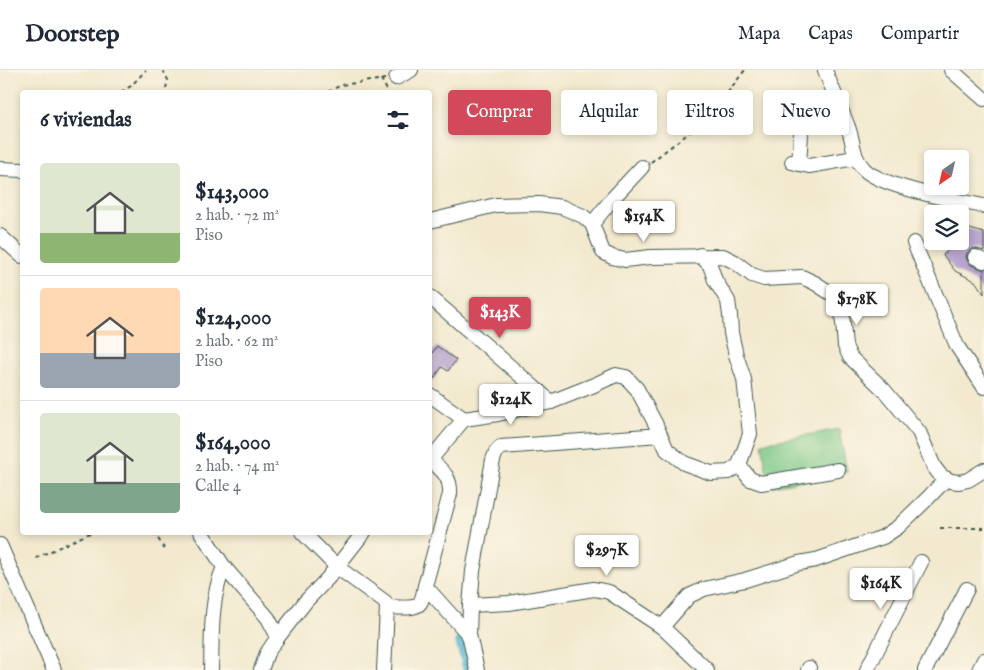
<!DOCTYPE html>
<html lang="es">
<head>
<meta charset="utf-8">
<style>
  body { margin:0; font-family:"IM FELL English",serif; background:#f6f6f7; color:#1f2937; height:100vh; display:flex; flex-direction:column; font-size:19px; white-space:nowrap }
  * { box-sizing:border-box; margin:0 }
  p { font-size:16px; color:#747a83 }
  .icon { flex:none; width:28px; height:28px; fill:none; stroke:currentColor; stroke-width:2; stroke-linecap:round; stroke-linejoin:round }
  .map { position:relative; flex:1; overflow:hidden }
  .panel { position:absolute; left:20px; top:20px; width:412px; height:445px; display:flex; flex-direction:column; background:#fff; border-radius:5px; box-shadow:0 2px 8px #0003 }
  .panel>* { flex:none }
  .guide { position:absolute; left:448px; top:20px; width:461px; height:45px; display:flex; gap:10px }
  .needle { width:32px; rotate:214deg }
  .buttons { position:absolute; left:924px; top:80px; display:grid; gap:10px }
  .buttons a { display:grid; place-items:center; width:45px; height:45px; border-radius:5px; background:#fff; box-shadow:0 2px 8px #0003; font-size:25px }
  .price { position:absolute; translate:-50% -42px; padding:0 11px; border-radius:5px; background:#fff; color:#222; font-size:16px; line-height:32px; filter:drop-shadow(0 1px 2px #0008) }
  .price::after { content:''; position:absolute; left:50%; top:30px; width:15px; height:11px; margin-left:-8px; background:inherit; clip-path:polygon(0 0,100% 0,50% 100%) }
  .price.active { background:#d1495b; color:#fff }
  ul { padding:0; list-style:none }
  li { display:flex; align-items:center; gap:15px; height:125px; padding:0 20px }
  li+li { border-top:1px solid #e0e1e3 }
  li span { display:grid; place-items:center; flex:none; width:140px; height:100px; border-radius:5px; color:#555 }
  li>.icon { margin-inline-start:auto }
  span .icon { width:60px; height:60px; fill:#fffc; stroke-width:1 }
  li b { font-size:21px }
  h2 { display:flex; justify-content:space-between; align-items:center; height:60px; padding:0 20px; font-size:21px }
  .pill { padding:0 18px; border-radius:5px; background:#fff; box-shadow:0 2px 8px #0003; font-size:18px; line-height:45px }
  .pill.active { background:#d1495b; color:#fff }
  header { display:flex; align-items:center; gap:30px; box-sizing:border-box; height:70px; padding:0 25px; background:#fff; border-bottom:1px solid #e0e1e3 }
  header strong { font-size:24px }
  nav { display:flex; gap:28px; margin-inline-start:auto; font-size:18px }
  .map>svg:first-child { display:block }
  .green { fill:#7bc888; stroke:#4d825e }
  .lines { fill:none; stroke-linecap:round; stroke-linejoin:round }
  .canal { stroke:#50b4cf; stroke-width:10 }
  .building { fill:#b19cca }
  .minor-casing { stroke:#3f574b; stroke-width:16 }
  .path { stroke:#3f574b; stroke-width:2; stroke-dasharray:4 4; stroke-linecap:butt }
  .minor { stroke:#fff; stroke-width:14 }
</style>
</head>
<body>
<header>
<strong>Doorstep</strong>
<nav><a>Mapa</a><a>Capas</a><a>Compartir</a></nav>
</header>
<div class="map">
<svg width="984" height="600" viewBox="0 0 984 600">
  <rect width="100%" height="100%" fill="#fcf5e5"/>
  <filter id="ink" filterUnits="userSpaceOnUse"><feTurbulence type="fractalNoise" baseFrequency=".02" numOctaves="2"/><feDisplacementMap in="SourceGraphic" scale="10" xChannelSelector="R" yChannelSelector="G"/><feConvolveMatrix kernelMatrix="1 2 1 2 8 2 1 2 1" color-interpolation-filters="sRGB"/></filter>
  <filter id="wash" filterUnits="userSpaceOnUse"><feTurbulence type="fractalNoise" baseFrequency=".0096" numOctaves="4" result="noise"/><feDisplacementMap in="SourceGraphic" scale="20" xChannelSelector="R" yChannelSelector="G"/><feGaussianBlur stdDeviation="1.12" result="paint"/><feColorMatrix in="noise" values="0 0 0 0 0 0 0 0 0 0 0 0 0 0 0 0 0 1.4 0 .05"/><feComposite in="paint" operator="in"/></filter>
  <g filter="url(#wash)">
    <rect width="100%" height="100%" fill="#f2e9cf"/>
    <polygon class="green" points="839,359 847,401 769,417 762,373"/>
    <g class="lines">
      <polyline class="canal" points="460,571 468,600"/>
    </g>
    <g id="blocks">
      <g class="building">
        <polygon points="960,156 984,163 984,181 974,178 970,180 967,183 966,187 968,192 971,195 984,200 984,224 975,211 955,201 943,185 952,177 953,171 960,171"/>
        <polygon points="437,276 456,290 448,301 442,297 430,314 430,286"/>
      </g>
    </g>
  </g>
  <g filter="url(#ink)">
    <use href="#blocks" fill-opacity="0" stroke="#3f574b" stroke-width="1"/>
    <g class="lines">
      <g class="minor-casing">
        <g id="minor">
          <path d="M825,0C832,19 841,38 848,57C854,72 852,87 864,99C881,117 958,131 984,136"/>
          <polyline points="951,0 984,29"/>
          <polyline points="396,8 411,0"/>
          <polyline points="792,92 809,96 855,88"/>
          <polyline points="799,94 801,64"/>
          <polyline points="0,99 22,100"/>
          <polyline points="430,151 496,135 539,134 562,137 583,146 592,154 603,182 612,187 625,190 651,187 723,186 735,192 752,205 764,209 802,207 815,213 835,226 842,242 845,276 850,287 884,320 919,362 934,397 941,406 951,411 959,412 968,410 984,400"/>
          <polyline points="592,154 613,128 642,97"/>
          <polyline points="0,166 22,186"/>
          <polyline points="914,173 957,276 984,317"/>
          <polyline points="975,187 984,191"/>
          <polyline points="430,227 551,332"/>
          <polyline points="430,325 464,349 430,390"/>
          <polyline points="464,349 498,344 551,332 594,315 616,305 626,307 637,319 655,353 667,380 684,393 711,403 729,402 739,395 750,364 744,309 736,285 731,263 730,245 728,231 715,210 710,195 700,185"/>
          <path d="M430,389C442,401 451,406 450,424L425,516L469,565"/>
          <polyline points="739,395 750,409 761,413 838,400"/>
          <polyline points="201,462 224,497 268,548 278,567"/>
          <polyline points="302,462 337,497 385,532 387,537 384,600"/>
          <polyline points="0,475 54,600"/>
          <polyline points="470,535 509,533 594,519 609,522 662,557 707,600"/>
          <path d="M387,537C395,537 415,540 420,533C423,528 424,521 425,516"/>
          <polyline points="662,557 689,526 704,519 745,510 799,493 816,490 883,467 898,457 928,428 946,409"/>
          <path d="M211,600C212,566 210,529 224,497"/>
          <polyline points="261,600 267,583 278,567 306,531 328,508 364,462"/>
          <polyline points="477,600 469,565 470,535 473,501 493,390 496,382 501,377 660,365"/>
          <polyline points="808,600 809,598"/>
          <polyline points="867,600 921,492"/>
          <polyline points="925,600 967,519"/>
          <polyline points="979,600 984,590"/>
        </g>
      </g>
      <g class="path">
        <polyline points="163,0 168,10 165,22"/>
        <polyline points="381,9 388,22"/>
        <polyline points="121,22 131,16 146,0"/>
        <polyline points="328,22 341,15 385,9"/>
        <polyline points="651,92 708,48 745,0"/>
        <polyline points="940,458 984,458"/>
        <polyline points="154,462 165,480"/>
        <polyline points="36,488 92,462"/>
      </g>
      <use href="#minor" class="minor"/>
    </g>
  </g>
</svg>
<div class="buttons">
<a><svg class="needle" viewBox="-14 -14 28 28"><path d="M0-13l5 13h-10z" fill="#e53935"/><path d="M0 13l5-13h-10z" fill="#747a83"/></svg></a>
<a><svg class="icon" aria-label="layers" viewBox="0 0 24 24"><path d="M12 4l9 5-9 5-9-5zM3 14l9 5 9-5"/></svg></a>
</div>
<b class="price" style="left:644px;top:173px">$154K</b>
<b class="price" style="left:857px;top:256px">$178K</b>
<b class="price active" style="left:500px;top:269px">$143K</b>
<b class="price" style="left:511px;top:356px">$124K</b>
<b class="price" style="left:607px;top:507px">$297K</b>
<b class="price" style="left:881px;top:540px">$164K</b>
<div class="guide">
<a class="pill active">Comprar</a>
<a class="pill">Alquilar</a>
<a class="pill">Filtros</a>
<a class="pill">Nuevo</a>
</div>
<section class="panel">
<h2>6 viviendas<svg class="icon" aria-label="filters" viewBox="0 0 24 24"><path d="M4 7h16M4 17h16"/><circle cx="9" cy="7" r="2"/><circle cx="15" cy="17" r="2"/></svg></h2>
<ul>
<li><span style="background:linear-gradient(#dfe7d0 70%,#8fb573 0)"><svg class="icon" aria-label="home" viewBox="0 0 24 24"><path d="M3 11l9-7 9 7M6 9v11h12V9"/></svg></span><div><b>$143,000</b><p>2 hab. · 72 m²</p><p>Piso</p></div></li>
<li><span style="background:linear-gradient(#ffd9b3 65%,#9aa5b1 0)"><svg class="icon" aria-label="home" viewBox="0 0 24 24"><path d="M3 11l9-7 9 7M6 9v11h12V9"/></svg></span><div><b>$124,000</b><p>2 hab. · 62 m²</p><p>Piso</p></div></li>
<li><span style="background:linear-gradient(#dfe7d0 70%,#7fa58c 0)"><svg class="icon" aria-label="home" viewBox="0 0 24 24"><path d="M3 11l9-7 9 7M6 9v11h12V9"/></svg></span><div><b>$164,000</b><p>2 hab. · 74 m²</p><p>Calle 4</p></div></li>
</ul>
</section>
</div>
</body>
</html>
